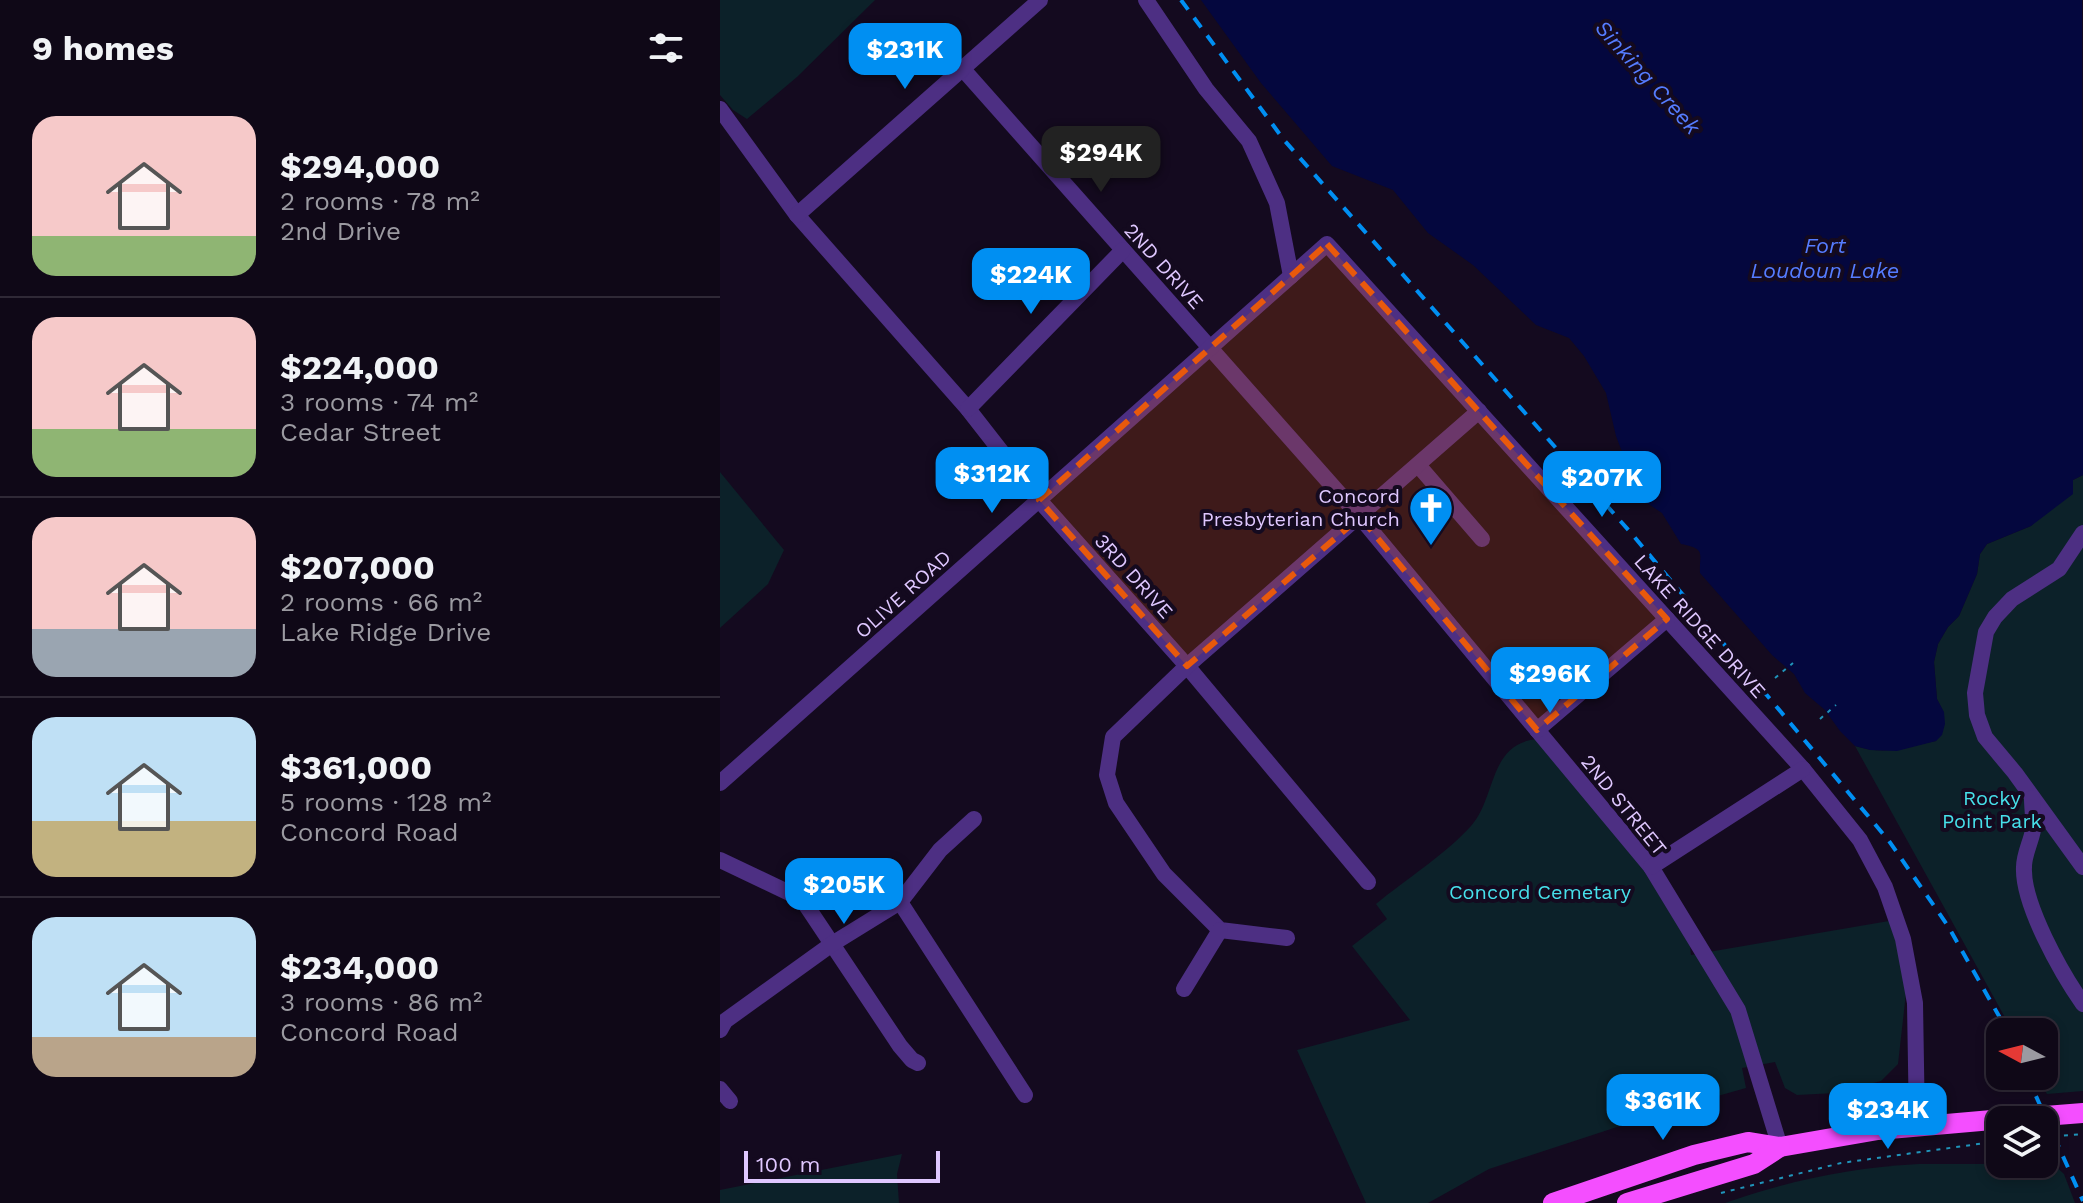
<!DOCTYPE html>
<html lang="en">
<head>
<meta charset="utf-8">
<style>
  body { margin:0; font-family:"Work Sans",sans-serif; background:#1d1624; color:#f1f3f6; height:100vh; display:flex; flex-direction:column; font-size:30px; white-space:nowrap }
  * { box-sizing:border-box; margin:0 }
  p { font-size:26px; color:#9b9aa1 }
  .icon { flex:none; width:44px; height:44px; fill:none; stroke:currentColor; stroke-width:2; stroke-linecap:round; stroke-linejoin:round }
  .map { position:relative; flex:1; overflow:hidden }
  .panel { display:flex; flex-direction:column; background:#0f0817; width:720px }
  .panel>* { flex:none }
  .needle { width:52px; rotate:277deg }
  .buttons { position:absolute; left:1266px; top:1018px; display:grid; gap:16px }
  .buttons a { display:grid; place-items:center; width:72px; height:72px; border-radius:16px; background:#0f0817; box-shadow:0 4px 12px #0003,0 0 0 2px #2f2936; font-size:40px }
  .scale { position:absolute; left:24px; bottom:20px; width:196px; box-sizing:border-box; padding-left:8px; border:4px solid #dfc7ff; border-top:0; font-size:22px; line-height:28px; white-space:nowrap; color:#dfc7ff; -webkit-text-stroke:6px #140a1f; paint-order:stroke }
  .price { position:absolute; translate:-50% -68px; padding:0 18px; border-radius:16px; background:#008ff2; color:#fff; font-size:26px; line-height:52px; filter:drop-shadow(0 2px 4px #0008) }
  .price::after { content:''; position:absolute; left:50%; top:48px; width:24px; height:18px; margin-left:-12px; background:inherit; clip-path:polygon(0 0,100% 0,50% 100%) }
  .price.current { background:#222; color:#fff }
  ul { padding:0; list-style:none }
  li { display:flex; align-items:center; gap:24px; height:200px; padding:0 32px }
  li+li { border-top:2px solid #2f2936 }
  li span { display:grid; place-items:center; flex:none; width:224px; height:160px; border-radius:24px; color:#555 }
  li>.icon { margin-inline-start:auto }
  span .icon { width:96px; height:96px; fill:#fffc; stroke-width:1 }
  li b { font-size:34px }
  h2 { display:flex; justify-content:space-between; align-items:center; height:96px; padding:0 32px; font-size:34px }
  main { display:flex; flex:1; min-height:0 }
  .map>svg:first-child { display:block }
  .green { fill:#0c2129 }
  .water { fill:#04073e }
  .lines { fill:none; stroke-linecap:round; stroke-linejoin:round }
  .path { stroke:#2094ba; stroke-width:2; stroke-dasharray:4 6; stroke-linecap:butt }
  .minor { stroke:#4d2f83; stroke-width:16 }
  .major { stroke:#f44eff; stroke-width:20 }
  .rail { stroke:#008ff2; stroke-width:4; stroke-dasharray:12 10; stroke-linecap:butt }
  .path-bridge { stroke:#2094ba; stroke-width:2; stroke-dasharray:4 6; stroke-linecap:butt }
  .major-bridge { stroke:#f44eff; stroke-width:20 }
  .marked { fill:#e8590c; fill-opacity:0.2; stroke:#e8590c; stroke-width:6; stroke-dasharray:16 10; stroke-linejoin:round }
  .labels { text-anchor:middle; stroke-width:8; stroke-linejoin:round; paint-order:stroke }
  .street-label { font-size:20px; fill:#dfc7ff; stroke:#140a1f }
  .poi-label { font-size:20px; fill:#dfc7ff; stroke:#140a1f; text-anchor:end }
  .park-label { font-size:20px; fill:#47e1eb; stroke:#140a1f }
  .water-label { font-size:22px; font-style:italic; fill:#557cff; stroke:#140a1f }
</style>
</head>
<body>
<main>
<section class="panel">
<h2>9 homes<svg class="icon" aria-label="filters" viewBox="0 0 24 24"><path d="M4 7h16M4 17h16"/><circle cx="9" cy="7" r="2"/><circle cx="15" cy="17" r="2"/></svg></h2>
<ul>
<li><span style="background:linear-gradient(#f6c9c9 75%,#8fb573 0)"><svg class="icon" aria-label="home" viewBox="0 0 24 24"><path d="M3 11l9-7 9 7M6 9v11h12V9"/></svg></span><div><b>$294,000</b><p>2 rooms · 78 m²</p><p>2nd Drive</p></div></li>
<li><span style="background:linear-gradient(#f6c9c9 70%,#8fb573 0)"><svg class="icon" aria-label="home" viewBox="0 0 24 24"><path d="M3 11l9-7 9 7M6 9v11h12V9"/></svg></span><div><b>$224,000</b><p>3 rooms · 74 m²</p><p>Cedar Street</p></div></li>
<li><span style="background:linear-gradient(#f6c9c9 70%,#9aa5b1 0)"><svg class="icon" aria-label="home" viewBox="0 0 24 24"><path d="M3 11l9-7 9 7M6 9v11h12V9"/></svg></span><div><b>$207,000</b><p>2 rooms · 66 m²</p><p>Lake Ridge Drive</p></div></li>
<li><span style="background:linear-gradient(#bfe0f5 65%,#c2b280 0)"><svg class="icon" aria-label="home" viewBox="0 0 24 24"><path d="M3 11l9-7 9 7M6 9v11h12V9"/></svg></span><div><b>$361,000</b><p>5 rooms · 128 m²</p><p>Concord Road</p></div></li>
<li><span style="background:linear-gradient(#bfe0f5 75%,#b9a48a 0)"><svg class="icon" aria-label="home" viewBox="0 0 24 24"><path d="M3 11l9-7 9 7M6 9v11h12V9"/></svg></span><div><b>$234,000</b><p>3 rooms · 86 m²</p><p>Concord Road</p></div></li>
</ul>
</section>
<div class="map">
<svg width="1363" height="1203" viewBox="0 0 1363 1203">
  <rect width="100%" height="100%" fill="#140a1f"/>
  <g class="green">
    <polygon points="0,0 155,0 77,77 27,119 13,110 0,95"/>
    <polygon points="0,472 64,550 48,584 0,628"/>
    <path d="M1363,475V1091L1327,1094L1317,1076H1324V1032H1293L1135,746C1167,756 1185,747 1216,741L1224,713L1217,699L1214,662L1218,644L1228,627L1239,616L1257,574L1260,554L1267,544L1311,526L1353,480Z"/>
    <path d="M818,739L921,866L970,945L971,955L1169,921L1176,940L1186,993L1178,1064L1161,1081L1116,1093L1077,1095L1065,1088L1055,1062L1022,1068L1026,1088L955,1108L769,1169L708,1203H646L577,1050L690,1020L632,946L667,919L656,904C685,880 727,853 751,826C777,797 768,743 818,739Z"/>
    <polygon points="182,1154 177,1174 179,1203 0,1203 0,1190"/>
    <path d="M1199,1164H1333L1344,1174L1355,1203H1005C1072,1180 1128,1168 1199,1164Z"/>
  </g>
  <path class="water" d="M481,0H1362L1363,475L1353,480V494L1311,526L1267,544L1260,554L1257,574L1239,616L1228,627L1218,644L1214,662L1217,699L1224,712L1225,724L1222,735L1216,741L1177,751L1150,750L1135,746L1120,731L1105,710L1085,693L1074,674L1052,655L980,573C979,553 987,549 961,544L942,513L927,503L907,465L896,436L886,393L864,356L849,338L816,325L753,265L708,233L673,190L612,166L541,83Z"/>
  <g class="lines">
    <g class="path">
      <polyline points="1055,678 1073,663"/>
      <polyline points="1100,719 1116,705"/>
      <polyline points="1001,1193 1121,1163 1280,1141"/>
    </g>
    <g class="minor">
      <polyline points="426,0 486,89 529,141 557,203 571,276 607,244 1083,769 1140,840 1165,887 1183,939 1195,1003 1197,1126"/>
      <polyline points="241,67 640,517 931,867 1018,1010 1060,1147"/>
      <polyline points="0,109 77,215 248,409 319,500 467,666 648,882"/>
      <polyline points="77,215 320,0"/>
      <polyline points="248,409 403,250"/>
      <polyline points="698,465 762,539"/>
      <polyline points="1363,533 1339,569 1292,599 1275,617 1266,632 1255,693 1257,715 1265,737 1295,773 1363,867"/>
      <polyline points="817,730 947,619"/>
      <polyline points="0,783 571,276"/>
      <path d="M1312,798C1312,809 1314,820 1313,830C1311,842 1304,854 1304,867C1302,904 1342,974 1363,1004"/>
      <polyline points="0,860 82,899 180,1046 192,1060 198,1063"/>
      <polyline points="931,867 1083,769"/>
      <polyline points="180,902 305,1095"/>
      <polyline points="567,938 500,930 444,874 396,803 387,775 393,737 467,666 759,411"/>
      <polyline points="464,989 500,930"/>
      <polyline points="0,1030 5,1021 112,944 180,902 220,850 254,819"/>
      <polyline points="0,1089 10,1101"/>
    </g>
    <g class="major">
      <polyline points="833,1203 974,1155 1028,1142 1060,1147 1158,1130 1272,1120"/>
      <polyline points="907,1203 1034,1164 1060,1147"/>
    </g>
    <g class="rail">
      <polyline points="461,0 564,140 911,533 1169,841 1228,926 1288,1032"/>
      <polyline points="1307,1076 1363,1201"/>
    </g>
    <polyline class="path-bridge" points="1324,1137 1363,1134"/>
    <polyline class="major-bridge" points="1272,1120 1363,1113"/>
  </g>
  <path class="marked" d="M607,244L947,619L817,730L640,517L467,666L319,500Z"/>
  <defs>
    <g id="church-pin" transform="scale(2.3)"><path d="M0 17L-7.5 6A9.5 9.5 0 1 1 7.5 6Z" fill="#008ff2" stroke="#140a1f"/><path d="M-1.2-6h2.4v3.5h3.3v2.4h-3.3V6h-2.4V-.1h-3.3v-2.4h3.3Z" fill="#fff"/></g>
  </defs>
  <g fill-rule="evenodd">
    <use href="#church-pin" x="711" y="508"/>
  </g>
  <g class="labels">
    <g class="street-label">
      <text transform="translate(444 266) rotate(48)" y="7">2ND DRIVE</text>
      <text transform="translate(414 576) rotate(48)" y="7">3RD DRIVE</text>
      <text transform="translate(183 594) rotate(-42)" y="7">OLIVE ROAD</text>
      <text transform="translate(980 626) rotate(48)" y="7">LAKE RIDGE DRIVE</text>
      <text transform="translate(904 805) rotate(51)" y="7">2ND STREET</text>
    </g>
    <g class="poi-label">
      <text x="680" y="503">Concord<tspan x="680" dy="23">Presbyterian Church</tspan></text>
    </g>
    <g class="park-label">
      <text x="1272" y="805">Rocky<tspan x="1272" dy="23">Point Park</tspan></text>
      <text x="820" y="899">Concord Cemetary</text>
    </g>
    <g class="water-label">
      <text transform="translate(928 77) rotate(48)" y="8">Sinking Creek</text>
      <text x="1105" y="253">Fort<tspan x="1105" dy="25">Loudoun Lake</tspan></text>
    </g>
  </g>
</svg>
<div class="buttons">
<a><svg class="needle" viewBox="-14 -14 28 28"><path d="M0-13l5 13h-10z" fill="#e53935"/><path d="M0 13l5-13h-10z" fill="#9b9aa1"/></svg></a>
<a><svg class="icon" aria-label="layers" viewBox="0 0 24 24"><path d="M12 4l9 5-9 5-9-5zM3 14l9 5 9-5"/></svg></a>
</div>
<div class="scale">100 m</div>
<b class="price" style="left:185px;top:91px">$231K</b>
<b class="price current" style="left:381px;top:194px">$294K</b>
<b class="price" style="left:311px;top:316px">$224K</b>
<b class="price" style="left:272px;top:515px">$312K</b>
<b class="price" style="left:882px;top:519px">$207K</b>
<b class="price" style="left:830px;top:715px">$296K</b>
<b class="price" style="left:124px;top:926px">$205K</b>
<b class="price" style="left:943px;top:1142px">$361K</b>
<b class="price" style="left:1168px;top:1151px">$234K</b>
</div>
</main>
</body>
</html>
